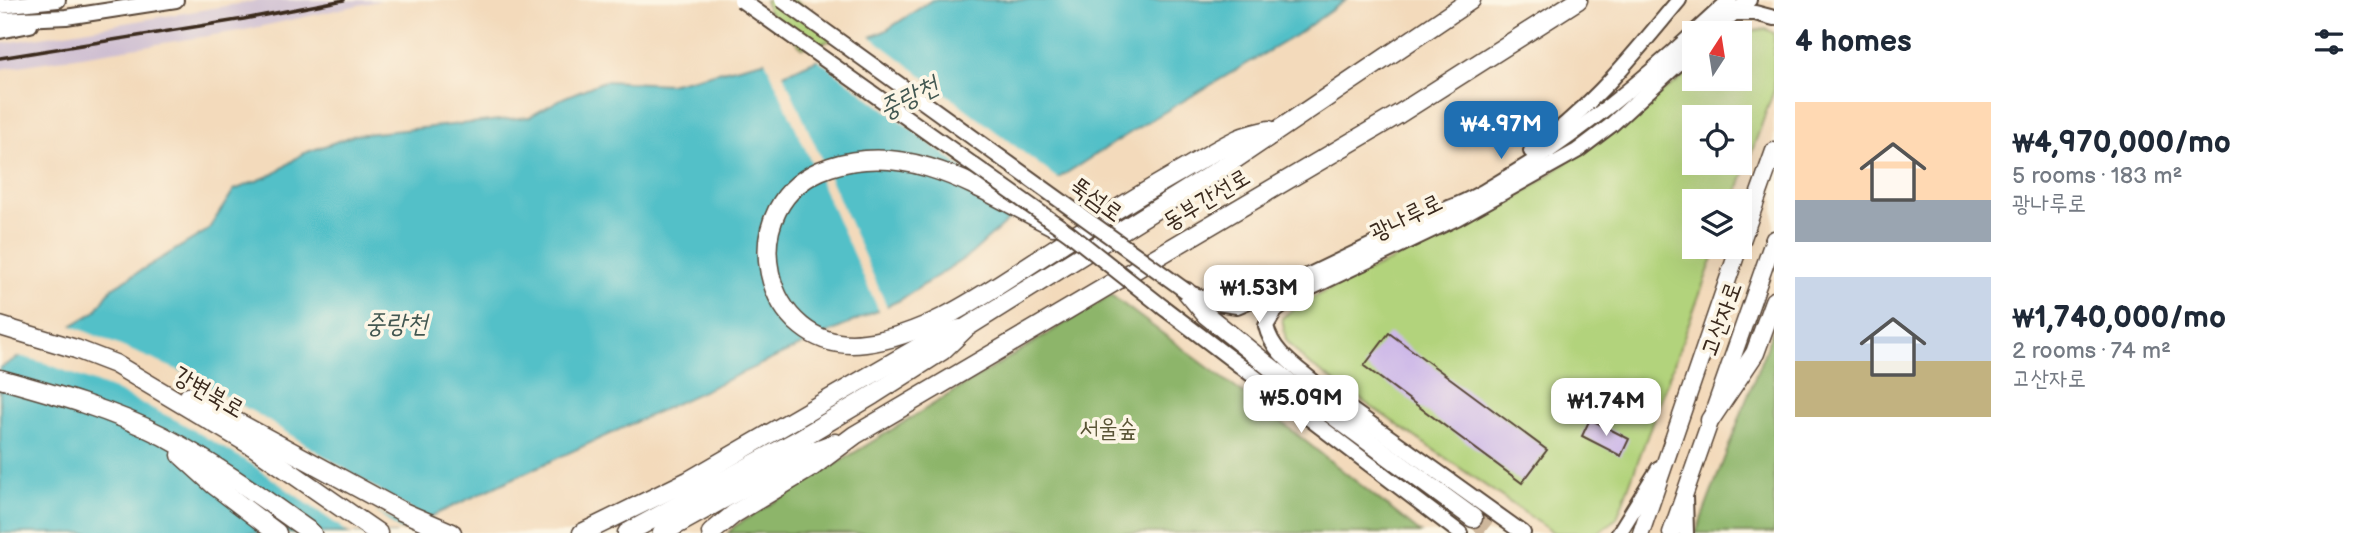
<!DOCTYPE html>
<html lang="en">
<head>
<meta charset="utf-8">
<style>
  body { margin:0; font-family:"Balsamiq Sans","Poor Story",sans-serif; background:#f2f2f3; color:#1f2937; height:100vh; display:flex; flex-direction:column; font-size:26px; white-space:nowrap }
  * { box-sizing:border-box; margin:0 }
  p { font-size:23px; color:#747a83 }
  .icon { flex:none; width:38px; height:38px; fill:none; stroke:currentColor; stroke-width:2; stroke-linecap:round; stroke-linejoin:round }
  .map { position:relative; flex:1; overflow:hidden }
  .side { display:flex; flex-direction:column; background:#fff; width:595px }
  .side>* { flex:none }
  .needle { width:46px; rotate:12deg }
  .fabs { position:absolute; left:1682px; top:21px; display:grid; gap:14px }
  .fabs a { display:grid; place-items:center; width:70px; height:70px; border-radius:0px; background:#fff; box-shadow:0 7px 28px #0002; font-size:35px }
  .price { position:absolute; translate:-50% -60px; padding:0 16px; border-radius:14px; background:#fff; color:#222; font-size:23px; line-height:46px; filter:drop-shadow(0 2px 4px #0008) }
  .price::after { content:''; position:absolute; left:50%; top:42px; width:21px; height:16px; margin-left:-10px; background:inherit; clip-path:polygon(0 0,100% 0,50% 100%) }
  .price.active { background:#1f6fb2; color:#fff }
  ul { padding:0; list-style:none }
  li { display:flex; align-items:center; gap:21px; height:175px; padding:0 21px }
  li span { display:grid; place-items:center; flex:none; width:196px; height:140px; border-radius:0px; color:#555 }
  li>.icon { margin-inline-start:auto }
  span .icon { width:84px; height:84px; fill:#fffc; stroke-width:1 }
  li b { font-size:30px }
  h2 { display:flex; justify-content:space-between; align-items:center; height:84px; padding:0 21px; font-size:30px }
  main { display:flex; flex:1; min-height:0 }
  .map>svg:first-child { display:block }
  .industrial { fill:#cebed1 }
  .green { fill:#b2d37b; stroke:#767e4c; stroke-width:2; fill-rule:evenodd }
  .forest { fill:#8db56b; stroke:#647044; stroke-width:2 }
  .water { fill:#52c0c8; stroke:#467573; stroke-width:2 }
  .pier { fill:#f3dabb }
  .building { fill:#ceb9e8 }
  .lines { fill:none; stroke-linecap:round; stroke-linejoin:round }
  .trunk-tunnel { stroke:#ceb79c; stroke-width:18; stroke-dasharray:18 9; stroke-linecap:butt }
  .secondary-casing { stroke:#574436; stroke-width:18 }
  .primary-casing { stroke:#574436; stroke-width:19 }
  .trunk-casing { stroke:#574436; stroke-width:21 }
  .secondary { stroke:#fff; stroke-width:14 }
  .primary { stroke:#fff; stroke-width:16 }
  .trunk { stroke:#fff; stroke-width:18 }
  .rail { stroke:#3b2a1e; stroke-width:3.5 }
  .secondary-bridge-casing { stroke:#574436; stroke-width:18; stroke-linecap:butt }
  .secondary-bridge { stroke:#fff; stroke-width:14 }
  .labels { text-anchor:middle; stroke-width:7; stroke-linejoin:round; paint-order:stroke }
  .street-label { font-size:24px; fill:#3b2a1e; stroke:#fcf5e5 }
  .park-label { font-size:24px; fill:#595435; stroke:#fcf5e5 }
  .water-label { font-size:26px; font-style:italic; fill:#425751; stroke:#fcf5e5 }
</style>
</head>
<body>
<main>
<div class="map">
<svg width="1774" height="533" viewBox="0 0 1774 533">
  <rect width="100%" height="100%" fill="#fcf5e5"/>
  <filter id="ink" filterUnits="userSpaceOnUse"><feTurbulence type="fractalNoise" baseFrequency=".0143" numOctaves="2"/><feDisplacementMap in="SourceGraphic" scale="14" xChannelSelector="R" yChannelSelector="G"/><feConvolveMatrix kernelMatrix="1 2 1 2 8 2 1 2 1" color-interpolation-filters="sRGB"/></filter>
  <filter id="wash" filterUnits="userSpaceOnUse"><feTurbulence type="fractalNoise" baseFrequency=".00686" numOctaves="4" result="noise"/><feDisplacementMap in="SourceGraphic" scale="28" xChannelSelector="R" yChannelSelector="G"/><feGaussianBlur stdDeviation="1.57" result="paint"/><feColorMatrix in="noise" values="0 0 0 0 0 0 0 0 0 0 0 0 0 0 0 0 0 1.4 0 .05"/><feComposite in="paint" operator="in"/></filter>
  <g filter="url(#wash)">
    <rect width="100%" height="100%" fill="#f3dabb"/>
    <polygon class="industrial" points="261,0 382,0 245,30 0,69 0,44"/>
    <g class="green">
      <polygon points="765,0 795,0 845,37 802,48 768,11"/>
      <path d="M1766,29L1774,33V90L1734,201H1694V247H1717L1617,518L1598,533H1554L1305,361L1286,340L1282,318L1303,302L1508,205L1694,69V79H1740V36L1744,32ZM1694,117H1740V163H1694Z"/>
    </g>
    <g class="forest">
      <polygon points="1111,295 1280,421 1421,533 728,533 735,526"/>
      <polygon points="1774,327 1774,533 1696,533"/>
    </g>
    <polygon class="water" points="932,0 1346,0 1296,35 1144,124 1046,186 971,254 900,300 395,533 0,533 0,368 95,312 112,288 208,230 234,190 274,174 302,154 355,135 529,117 563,98 604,81 669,84 768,60 779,76 885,31"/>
    <g class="pier">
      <polygon points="867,34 1061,181 1048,189 1019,215 947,156 815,57"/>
      <polygon points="771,57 780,72 782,71 888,309 880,313 764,58"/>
      <polygon points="68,324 180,371 257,414 396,501 431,521 411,530 375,511 403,533 349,533 253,465 180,422 114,390 45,363 16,355"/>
    </g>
    <g id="blocks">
      <g class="building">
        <polygon points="1389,333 1547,450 1522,483 1364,366"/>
        <polygon points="1590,419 1629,439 1621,456 1582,436"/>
      </g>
    </g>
  </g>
  <g filter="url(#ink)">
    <use href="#blocks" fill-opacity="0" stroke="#574436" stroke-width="2"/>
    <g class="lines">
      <polyline class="trunk-tunnel" points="1473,518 1492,533"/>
      <g class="secondary-casing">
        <g id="secondary">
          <polyline points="0,6 58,0"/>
          <polyline points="1734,13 1755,13 1774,18"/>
          <polyline points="0,20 66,17 176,0"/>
          <polyline points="0,31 30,25"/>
          <polyline points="1694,33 1730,0"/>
          <polyline points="1711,33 1749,0"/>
          <path d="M1531,151C1593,107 1631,57 1679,0"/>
          <path d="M1187,292L1217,303L1237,306L1303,278L1449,208C1478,197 1503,180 1529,164C1588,125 1642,81 1694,33"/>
          <polyline points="1164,308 1460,533"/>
          <polyline points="1308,379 1523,533"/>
          <path d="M1315,383C1295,366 1272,352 1266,326L1275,311L1298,294L1457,218L1577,151L1610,126L1694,49"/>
          <polyline points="1685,496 1686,533"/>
          <polyline points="1619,533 1659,468"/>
        </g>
      </g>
      <g class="primary-casing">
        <g id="primary">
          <polyline points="1740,246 1774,151"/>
          <polyline points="1641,533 1739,247"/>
          <polyline points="1671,533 1774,239"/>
        </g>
      </g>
      <g class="trunk-casing">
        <g id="trunk">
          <path d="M1053,226C983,191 911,140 830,167C726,201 762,357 865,343C921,336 971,303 1017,273C1069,239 1120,206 1174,175C1194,164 1213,151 1234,141C1244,135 1257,133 1269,130"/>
          <polyline points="1186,291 1206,315 1296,388 1473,518"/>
          <polyline points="0,326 76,349 115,364 254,447 378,533"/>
          <path d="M0,379C54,394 112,410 163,436C216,464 264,499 312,533"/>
          <polyline points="189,396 401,511 452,533"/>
          <polyline points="1710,420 1755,353 1774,301"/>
          <polyline points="181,455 214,485 277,533"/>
          <polyline points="582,533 688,481 933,339 960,329"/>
          <polyline points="627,533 796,441 873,395 942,351 967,327 1225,166 1471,0"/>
          <polyline points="662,533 803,455 835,443"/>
          <polyline points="711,533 734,514 812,467 855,435 1399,114 1578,0"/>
        </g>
      </g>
      <use href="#secondary" class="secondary"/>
      <use href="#primary" class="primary"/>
      <use href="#trunk" class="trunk"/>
      <polyline class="rail" points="0,58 244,19 344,0"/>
      <g class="secondary-bridge-casing">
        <g id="secondary-bridge">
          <polyline points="741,0 1069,233 1164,308"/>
          <polyline points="782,0 1186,291"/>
        </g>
      </g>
      <use href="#secondary-bridge" class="secondary-bridge"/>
    </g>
  </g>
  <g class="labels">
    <g class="street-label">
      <text transform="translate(1097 199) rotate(36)" y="8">뚝섬로</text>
      <text transform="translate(1206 199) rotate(-31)" y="8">동부간선로</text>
      <text transform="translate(1406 217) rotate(-26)" y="8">광나루로</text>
      <text transform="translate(1721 319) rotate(-70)" y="8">고산자로</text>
      <text transform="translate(209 392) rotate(30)" y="8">강변북로</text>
    </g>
    <g class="park-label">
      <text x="1108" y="436">서울숲</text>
    </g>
    <g class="water-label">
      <text transform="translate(908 97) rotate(-27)" y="9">중랑천</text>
      <text x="396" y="332">중랑천</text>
    </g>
  </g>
</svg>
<div class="fabs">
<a><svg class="needle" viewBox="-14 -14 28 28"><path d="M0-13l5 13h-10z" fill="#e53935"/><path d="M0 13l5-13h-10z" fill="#747a83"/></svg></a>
<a><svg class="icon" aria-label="locate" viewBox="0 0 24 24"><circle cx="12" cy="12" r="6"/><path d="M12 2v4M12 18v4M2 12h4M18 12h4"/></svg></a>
<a><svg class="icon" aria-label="layers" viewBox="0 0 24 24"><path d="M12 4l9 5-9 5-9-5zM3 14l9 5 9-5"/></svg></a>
</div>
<b class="price active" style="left:1501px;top:161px">₩4.97M</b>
<b class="price" style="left:1259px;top:325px">₩1.53M</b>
<b class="price" style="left:1301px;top:435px">₩5.09M</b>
<b class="price" style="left:1606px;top:438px">₩1.74M</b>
</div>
<section class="side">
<h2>4 homes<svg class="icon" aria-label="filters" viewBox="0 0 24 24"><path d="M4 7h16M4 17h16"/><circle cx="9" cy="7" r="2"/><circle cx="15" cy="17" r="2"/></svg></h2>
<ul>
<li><span style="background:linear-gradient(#ffd9b3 70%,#9aa5b1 0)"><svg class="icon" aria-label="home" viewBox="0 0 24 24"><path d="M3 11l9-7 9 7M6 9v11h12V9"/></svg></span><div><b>₩4,970,000/mo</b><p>5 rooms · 183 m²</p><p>광나루로</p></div></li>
<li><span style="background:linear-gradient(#c9d6e8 60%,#c2b280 0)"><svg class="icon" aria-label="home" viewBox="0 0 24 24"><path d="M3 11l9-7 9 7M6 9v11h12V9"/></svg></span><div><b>₩1,740,000/mo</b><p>2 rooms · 74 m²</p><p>고산자로</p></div></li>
</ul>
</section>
</main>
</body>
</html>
